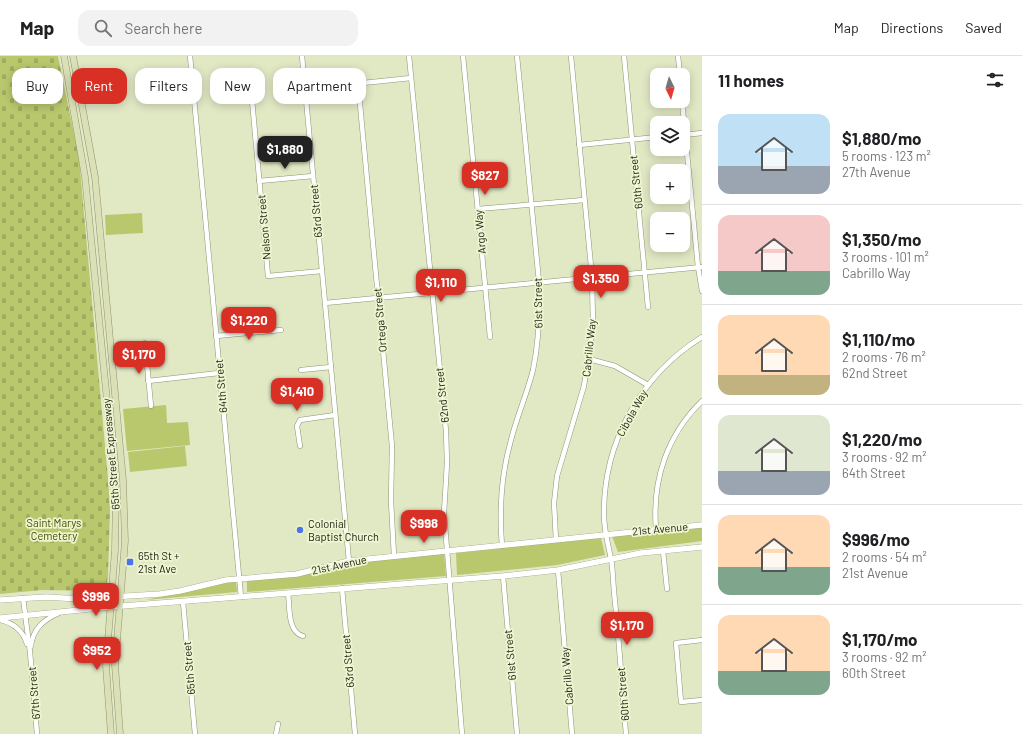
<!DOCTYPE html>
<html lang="en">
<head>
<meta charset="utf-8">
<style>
  body { margin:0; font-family:Barlow,sans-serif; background:#f2f2f2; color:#202124; height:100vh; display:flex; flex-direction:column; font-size:15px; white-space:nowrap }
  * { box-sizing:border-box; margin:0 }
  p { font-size:13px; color:#757577 }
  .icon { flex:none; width:22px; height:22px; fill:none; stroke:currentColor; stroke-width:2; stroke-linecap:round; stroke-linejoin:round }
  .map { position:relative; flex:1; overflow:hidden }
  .details { display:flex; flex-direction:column; background:#fff; width:320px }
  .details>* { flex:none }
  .top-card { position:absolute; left:12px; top:12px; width:380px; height:36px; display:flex; gap:8px }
  .needle { width:26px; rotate:175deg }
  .controls { position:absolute; left:650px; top:12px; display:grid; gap:8px }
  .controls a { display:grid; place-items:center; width:40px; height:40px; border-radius:8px; background:#fff; box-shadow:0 2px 10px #0003; font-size:20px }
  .price { position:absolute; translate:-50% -34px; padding:0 9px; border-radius:8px; background:#d93025; color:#fff; font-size:13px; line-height:26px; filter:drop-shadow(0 1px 2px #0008) }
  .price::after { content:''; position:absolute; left:50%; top:24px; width:12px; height:9px; margin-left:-6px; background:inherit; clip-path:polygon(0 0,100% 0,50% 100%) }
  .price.selected { background:#222; color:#fff }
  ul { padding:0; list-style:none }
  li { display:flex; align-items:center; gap:12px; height:100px; padding:0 16px }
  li+li { border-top:1px solid #e0e0e0 }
  li span { display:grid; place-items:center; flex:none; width:112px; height:80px; border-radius:12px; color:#555 }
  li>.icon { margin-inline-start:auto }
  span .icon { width:48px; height:48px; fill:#fffc; stroke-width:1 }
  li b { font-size:17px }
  h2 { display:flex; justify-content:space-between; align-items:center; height:48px; padding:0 16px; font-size:17px }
  .pill { padding:0 14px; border-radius:12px; background:#fff; box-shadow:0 2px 10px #0003; font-size:14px; line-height:36px }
  .pill.selected { background:#d93025; color:#fff }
  header { display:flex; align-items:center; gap:24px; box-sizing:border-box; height:56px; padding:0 20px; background:#fff; border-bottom:1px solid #e0e0e0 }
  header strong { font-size:19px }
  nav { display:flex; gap:22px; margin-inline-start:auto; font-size:14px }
  .search { width:280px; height:36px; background:#f2f2f2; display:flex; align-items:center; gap:10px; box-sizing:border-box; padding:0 14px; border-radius:12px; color:#757577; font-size:15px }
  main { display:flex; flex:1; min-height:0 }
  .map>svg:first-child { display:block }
  .grass { fill:#b9c76d }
  .cemetery { fill:url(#cemetery-stones) }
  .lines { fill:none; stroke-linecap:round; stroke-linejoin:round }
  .minor-casing { stroke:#8e9473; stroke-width:5.5 }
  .tertiary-casing { stroke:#8e9473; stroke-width:6 }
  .secondary-casing { stroke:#8e9473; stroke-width:7 }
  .minor { stroke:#fff; stroke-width:4.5 }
  .tertiary { stroke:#fff; stroke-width:5.5 }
  .secondary { stroke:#dce0b6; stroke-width:6 }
  .poi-dot { fill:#4b75e7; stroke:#eef5d1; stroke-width:1.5 }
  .labels { text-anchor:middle; stroke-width:3.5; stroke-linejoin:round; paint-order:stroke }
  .street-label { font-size:11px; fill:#212416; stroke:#eef5d1 }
  .park-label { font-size:11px; fill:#444b01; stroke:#eef5d1 }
  .poi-label { font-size:11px; fill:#212416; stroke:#eef5d1; text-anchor:start }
</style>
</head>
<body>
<header>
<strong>Map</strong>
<div class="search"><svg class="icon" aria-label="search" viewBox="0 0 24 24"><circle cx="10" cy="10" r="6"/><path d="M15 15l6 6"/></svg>Search here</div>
<nav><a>Map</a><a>Directions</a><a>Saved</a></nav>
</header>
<main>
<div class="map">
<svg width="702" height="678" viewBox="0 0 702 678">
  <defs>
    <pattern id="cemetery-stones" width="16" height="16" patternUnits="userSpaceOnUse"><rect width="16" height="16" fill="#b9c76d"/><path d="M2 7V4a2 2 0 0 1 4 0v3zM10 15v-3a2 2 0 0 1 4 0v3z" fill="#9fab5e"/></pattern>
  </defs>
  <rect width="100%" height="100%" fill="#e1e8c4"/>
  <g class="grass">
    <polygon points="142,157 143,177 106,179 105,159"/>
    <polygon points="166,349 167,367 188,366 190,389 127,395 123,353"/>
    <polygon points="185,390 187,410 130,416 128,396"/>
    <polygon points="702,471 702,485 618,496 612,480"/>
    <polygon points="601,482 605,499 557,509 457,519 456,497"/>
    <polygon points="444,497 446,520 247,536 247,525 297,520 349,507"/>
    <polygon points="236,525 237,536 145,544"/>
  </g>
  <polygon class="cemetery" points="0,0 58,0 79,102 108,423 110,453 108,521 106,532 102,535 42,534 0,538"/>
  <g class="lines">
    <g class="minor-casing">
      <g id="minor">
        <polyline points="190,0 241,541"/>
        <polyline points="302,0 349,505"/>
        <polyline points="409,0 446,375 447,407 444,457 462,678"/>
        <polyline points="463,0 490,281"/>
        <polyline points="624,0 648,251"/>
        <polyline points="678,0 680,19"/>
        <polyline points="358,27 392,390 391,445 394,500"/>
        <polyline points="305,33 411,22"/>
        <polyline points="252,44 268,220 322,215"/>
        <polyline points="682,45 698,211 702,235"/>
        <polyline points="684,79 702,77"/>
        <polyline points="579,89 657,81"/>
        <polyline points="259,125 313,120"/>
        <polyline points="478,153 584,144"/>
        <polyline points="325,247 702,211"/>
        <polyline points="216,280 281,274"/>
        <polyline points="145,287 151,350"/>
        <polyline points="589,303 615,310 648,329"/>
        <polyline points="301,314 331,311"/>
        <polyline points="148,325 219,317"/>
        <polyline points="300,390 297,370 300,364 335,359"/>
        <path d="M656,473C652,424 667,379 702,345"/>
        <polyline points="556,484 554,447 557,420 584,330 593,268 592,221 571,0"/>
        <path d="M502,490C499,454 501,419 511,384C517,360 527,338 533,314C539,285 540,256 539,226L517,0"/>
        <polyline points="663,495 667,533"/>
        <polyline points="558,514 572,678"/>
        <polyline points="503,520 517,678"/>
        <polyline points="342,532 355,678"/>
        <path d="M288,537C290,550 287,576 303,580"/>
        <polyline points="23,542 30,596 37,678"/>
        <polyline points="183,546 195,678"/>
        <path d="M0,564C13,567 23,575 27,588"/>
        <polyline points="702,584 676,587 681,646 702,644"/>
        <path d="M31,590C33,573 43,564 59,557"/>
        <polyline points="276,678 278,668"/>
        <path d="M626,678C622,631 619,583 614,536C613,525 613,514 611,503C608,488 604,474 604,459C603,386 641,319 702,281"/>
      </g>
    </g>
    <g class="tertiary-casing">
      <g id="tertiary">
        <polyline points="0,544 46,541 79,543 160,538 180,535 226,524 297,518 349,505 702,469"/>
        <polyline points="0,562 110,551 503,520 558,514 641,497 702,491"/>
      </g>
    </g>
    <g class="secondary-casing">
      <g id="secondary">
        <polyline points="64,0 85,121 116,436 115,494 106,610 111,678"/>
        <polyline points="73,0 95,121 123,424 125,485 115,609 120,678"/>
      </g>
    </g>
    <use href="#minor" class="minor"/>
    <use href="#tertiary" class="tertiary"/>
    <use href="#secondary" class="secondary"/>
  </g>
  <g class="poi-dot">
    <circle cx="300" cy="474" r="4"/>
    <rect x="126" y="502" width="8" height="8" rx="2"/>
  </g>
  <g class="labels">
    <g class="street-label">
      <text transform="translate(636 126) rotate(-96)" y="4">60th Street</text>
      <text transform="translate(316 155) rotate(-95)" y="4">63rd Street</text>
      <text transform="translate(264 171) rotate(-95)" y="4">Nelson Street</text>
      <text transform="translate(480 176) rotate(-95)" y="4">Argo Way</text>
      <text transform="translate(538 247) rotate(-91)" y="4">61st Street</text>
      <text transform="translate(380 264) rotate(-95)" y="4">Ortega Street</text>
      <text transform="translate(589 292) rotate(-84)" y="4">Cabrillo Way</text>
      <text transform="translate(221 330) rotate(-95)" y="4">64th Street</text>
      <text transform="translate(442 339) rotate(-96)" y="4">62nd Street</text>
      <text transform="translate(632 357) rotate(-61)" y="4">Cibola Way</text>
      <text transform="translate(111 398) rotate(-95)" y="4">65th Street Expressway</text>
      <text transform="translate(660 473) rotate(-5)" y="4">21st Avenue</text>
      <text transform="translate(339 509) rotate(-12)" y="4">21st Avenue</text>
      <text transform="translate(510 599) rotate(-95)" y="4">61st Street</text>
      <text transform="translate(348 605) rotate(-95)" y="4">63rd Street</text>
      <text transform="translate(189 612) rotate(-95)" y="4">65th Street</text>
      <text transform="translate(567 620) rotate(-95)" y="4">Cabrillo Way</text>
      <text transform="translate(34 637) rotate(-95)" y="4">67th Street</text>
      <text transform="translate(623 638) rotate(-95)" y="4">60th Street</text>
    </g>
    <g class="park-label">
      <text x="54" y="471">Saint Marys<tspan x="54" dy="13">Cemetery</tspan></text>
    </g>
    <g class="poi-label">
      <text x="308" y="472">Colonial<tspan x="308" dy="13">Baptist Church</tspan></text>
      <text x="138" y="504">65th St +<tspan x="138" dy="13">21st Ave</tspan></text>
    </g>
  </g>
</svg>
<div class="controls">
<a><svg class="needle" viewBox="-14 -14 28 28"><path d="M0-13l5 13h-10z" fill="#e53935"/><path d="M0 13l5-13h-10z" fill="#757577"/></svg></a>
<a><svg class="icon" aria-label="layers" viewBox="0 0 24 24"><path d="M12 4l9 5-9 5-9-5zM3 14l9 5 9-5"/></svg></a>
<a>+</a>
<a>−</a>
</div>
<b class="price selected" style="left:285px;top:114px">$1,880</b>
<b class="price" style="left:485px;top:140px">$827</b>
<b class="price" style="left:601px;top:243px">$1,350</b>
<b class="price" style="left:441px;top:247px">$1,110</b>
<b class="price" style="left:249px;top:285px">$1,220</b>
<b class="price" style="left:139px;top:319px">$1,170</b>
<b class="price" style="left:297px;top:356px">$1,410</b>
<b class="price" style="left:424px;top:488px">$998</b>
<b class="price" style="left:96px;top:561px">$996</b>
<b class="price" style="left:627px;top:590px">$1,170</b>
<b class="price" style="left:97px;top:615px">$952</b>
<div class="top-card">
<a class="pill">Buy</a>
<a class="pill selected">Rent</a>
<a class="pill">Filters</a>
<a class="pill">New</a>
<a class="pill">Apartment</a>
</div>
</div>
<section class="details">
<h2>11 homes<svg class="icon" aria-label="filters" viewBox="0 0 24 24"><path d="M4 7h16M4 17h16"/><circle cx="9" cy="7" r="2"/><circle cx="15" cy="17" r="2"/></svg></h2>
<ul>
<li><span style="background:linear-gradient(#bfe0f5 65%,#9aa5b1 0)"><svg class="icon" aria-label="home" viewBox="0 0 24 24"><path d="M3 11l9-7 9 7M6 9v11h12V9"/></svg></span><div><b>$1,880/mo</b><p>5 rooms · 123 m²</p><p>27th Avenue</p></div></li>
<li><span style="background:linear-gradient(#f6c9c9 70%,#7fa58c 0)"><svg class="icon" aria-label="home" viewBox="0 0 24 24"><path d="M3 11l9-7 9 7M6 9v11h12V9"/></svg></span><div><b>$1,350/mo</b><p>3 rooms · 101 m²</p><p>Cabrillo Way</p></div></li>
<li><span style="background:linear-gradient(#ffd9b3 75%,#c2b280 0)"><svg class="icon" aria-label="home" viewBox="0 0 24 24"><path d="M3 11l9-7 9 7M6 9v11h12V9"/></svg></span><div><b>$1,110/mo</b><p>2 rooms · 76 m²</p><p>62nd Street</p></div></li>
<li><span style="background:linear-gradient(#dfe7d0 70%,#9aa5b1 0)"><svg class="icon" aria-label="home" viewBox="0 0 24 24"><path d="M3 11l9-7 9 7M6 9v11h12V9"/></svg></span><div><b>$1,220/mo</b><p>3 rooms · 92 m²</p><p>64th Street</p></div></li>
<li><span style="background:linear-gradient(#ffd9b3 65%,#7fa58c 0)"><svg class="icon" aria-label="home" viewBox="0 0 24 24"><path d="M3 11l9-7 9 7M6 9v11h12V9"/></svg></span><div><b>$996/mo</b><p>2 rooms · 54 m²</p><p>21st Avenue</p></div></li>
<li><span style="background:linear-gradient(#ffd9b3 70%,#7fa58c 0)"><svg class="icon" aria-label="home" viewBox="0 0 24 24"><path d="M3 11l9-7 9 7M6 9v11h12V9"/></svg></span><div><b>$1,170/mo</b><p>3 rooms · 92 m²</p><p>60th Street</p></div></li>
</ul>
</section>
</main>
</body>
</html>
